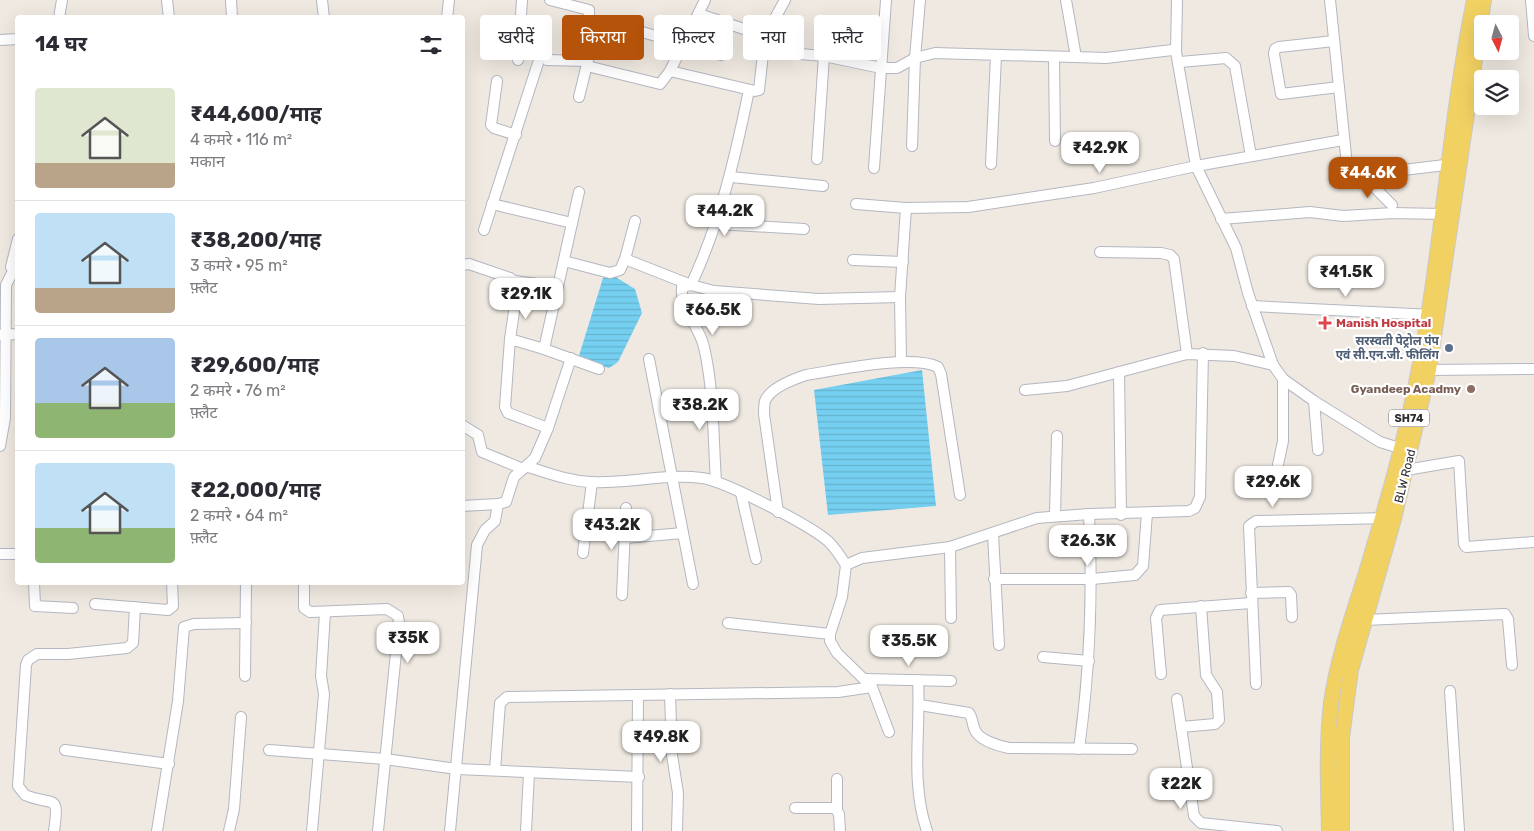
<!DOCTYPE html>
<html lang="hi">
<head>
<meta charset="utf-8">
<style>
  body { margin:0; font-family:Rubik,"Noto Sans Devanagari",sans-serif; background:#f7f7f7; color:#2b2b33; height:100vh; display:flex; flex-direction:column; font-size:19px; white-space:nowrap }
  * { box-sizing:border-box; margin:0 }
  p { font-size:16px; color:#7c7c81 }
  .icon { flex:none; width:28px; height:28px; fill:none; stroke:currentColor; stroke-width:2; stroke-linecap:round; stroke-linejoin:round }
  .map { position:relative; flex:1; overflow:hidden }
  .panel { position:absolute; left:15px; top:15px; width:450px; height:570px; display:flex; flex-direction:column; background:#fff; border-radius:5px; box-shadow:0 5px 20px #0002 }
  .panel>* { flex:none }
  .guide { position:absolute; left:480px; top:15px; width:475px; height:45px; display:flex; gap:10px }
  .needle { width:32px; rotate:174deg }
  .tools { position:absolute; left:1474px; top:15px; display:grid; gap:10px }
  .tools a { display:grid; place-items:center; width:45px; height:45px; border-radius:5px; background:#fff; box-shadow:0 5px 20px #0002; font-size:25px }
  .price { position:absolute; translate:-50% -42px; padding:0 11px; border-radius:10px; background:#fff; color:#222; font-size:16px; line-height:32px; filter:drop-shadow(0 1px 2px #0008) }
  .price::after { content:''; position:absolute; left:50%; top:30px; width:15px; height:11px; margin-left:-8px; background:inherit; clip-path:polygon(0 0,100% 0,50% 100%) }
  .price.selected { background:#b45309; color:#fff }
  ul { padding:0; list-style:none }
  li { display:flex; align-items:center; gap:15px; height:125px; padding:0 20px }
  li+li { border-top:1px solid #e1e1e2 }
  li span { display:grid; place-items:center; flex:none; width:140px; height:100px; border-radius:5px; color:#555 }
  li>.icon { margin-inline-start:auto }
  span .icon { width:60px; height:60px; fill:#fffc; stroke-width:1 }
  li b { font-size:21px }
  h2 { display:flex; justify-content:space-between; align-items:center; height:60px; padding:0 20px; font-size:21px }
  .tag { padding:0 18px; border-radius:5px; background:#fff; box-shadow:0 5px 20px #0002; font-size:18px; line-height:45px }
  .tag.selected { background:#b45309; color:#fff }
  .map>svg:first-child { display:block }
  .water { fill:url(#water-rules) }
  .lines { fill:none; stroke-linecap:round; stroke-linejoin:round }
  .minor-casing { stroke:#b4b7c1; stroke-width:12 }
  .major-casing { stroke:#c9c9c9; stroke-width:16 }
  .minor { stroke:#fff; stroke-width:10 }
  .major { stroke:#f2d163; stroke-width:14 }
  .health-dot { fill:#e0444e; stroke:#fff; stroke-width:2 }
  .service-dot { fill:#5c6f8a; stroke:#fff; stroke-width:2 }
  .education-dot { fill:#8d6e63; stroke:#fff; stroke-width:2 }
  .labels { text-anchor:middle; stroke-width:4.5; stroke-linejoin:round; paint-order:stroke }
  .shield { fill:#fff; stroke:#6d6d6d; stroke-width:1 }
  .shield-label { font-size:11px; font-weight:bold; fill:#2e2e2e }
  .health-label { font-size:12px; font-weight:bold; fill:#be3a42; stroke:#fff; text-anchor:start }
  .service-label { font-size:12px; font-weight:bold; fill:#4e5e75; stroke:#fff; text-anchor:end }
  .education-label { font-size:12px; font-weight:bold; fill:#785e54; stroke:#fff; text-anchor:end }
  .street-label { font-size:12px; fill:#2e2e2e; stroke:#fff }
</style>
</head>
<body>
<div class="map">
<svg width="1534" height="831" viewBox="0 0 1534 831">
  <defs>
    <pattern id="water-rules" width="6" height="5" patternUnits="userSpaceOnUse" patternTransform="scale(1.25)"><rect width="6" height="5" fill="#75cff0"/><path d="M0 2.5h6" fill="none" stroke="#66b2ce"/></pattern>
  </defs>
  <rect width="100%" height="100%" fill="#efe9e1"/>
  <g class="water">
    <polygon points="614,276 635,289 642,313 618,362 609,368 578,359 603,278"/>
    <polygon points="922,370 936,506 828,515 814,390"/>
  </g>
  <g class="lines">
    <g class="minor-casing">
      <g id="minor">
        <polyline points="167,0 169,18"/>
        <polyline points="231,0 232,18"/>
        <polyline points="322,0 324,18"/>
        <polyline points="550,0 589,10 589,56 579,97"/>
        <polyline points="1066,0 1076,57"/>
        <polyline points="1330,0 1347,165 1355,173 1362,175 1453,164"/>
        <polyline points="1531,0 1534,36"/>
        <polyline points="699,14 765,36"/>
        <polyline points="59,18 62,0"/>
        <polyline points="447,18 449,0"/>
        <polyline points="625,27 721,55"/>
        <polyline points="0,40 18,39"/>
        <polyline points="1334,41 1279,47 1275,49 1274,54 1281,94 1339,87"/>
        <polyline points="763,51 824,56 881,68 897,68 915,58 935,53 1106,58 1172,50 1176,52 1196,166 1236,248 1248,293 1273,365 1283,379 1314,401 1380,442 1406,450"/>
        <polyline points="1176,52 1177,0"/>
        <polyline points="1054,57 1055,141"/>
        <polyline points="518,60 522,0"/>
        <polyline points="547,60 587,61 587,66 660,84 670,71 705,0"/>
        <polyline points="1180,62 1226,58 1235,66 1251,156"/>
        <polyline points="670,71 755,91 759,90 765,36 785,0"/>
        <polyline points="497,81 491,125 494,128 516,135"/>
        <polyline points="912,146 915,58 920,0"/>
        <polyline points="817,159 824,56"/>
        <polyline points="991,164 996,56"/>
        <polyline points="874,168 886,0"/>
        <polyline points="1362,175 1392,205"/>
        <polyline points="731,177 823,186"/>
        <polyline points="492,204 572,223"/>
        <polyline points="856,204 906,208 968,207 1094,188 1196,166 1343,140"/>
        <polyline points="1221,219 1310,212 1343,216 1393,213 1442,214"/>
        <polyline points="716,224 804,229"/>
        <polyline points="484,230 538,63"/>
        <polyline points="1100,252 1161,253 1170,255 1174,259 1187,354"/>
        <polyline points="625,259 691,285 714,291 819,299 900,297"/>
        <polyline points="853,260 903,262"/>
        <polyline points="564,261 610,273 620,270 625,259 635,221"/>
        <polyline points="462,265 469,264 510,278 518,284 510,339 505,407 508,413 548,428"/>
        <polyline points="11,267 18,239"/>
        <polyline points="515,281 558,287"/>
        <path d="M691,285L682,287C680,310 699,325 704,347C714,390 713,437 716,481"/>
        <path d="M691,285C720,223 735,158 749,90"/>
        <polyline points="1252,306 1433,315"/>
        <polyline points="0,335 18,334"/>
        <polyline points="510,339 544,349 599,369"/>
        <polyline points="544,349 579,192"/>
        <polyline points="649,359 693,584"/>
        <polyline points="901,362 900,297 906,208"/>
        <polyline points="1429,370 1534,369"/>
        <polyline points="1119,372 1121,515"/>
        <polyline points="1025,390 1067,386 1187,354 1234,356 1273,365"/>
        <polyline points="1314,401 1318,450"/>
        <polyline points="462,425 478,435 482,452 523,469"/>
        <polyline points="0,446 5,418 6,285 18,261"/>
        <path d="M528,467C549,473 569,481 591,482C628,484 665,473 702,478C725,481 809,525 828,541C835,548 841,557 846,565"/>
        <polyline points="1406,470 1459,461 1464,544 1466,547 1534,542"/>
        <polyline points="1275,479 1283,441 1283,379"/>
        <polyline points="741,493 756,559"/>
        <polyline points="462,506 498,504 506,502 514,477 535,458 548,428 571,358"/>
        <path d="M778,512L764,414C764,410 764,405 765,401C770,388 794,379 806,375C838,370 911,354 938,367L941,374L960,495"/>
        <polyline points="1055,515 1057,436"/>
        <polyline points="993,534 999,645"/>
        <polyline points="625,538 683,533"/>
        <polyline points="950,547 951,618"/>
        <polyline points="583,553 592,482"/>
        <polyline points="0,554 18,554"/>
        <polyline points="994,579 1092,579 1135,575 1143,566 1147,513"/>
        <polyline points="34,582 35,606 73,608"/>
        <polyline points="304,582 304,608 310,612 387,609 398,616 399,623 378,831"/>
        <polyline points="1251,593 1289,592 1291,595 1292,617"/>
        <polyline points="622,595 626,508"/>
        <polyline points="95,604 168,610 173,606 172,582"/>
        <polyline points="1364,620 1505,614 1508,619 1512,665"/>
        <polyline points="728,623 830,634"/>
        <polyline points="1043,657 1089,661"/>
        <polyline points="1161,674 1156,618 1160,610 1251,603"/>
        <polyline points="245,676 246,582"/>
        <polyline points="866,679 951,681"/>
        <path d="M918,680C921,730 910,782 927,831"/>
        <polyline points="1256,684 1249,526 1256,521 1388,518"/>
        <polyline points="1450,691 1459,831"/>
        <polyline points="670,694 672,755 678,793 677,831"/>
        <polyline points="1177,699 1194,816 1201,823 1277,831"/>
        <path d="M920,705L969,713C973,718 972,726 976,732C982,741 999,746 1009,748L1132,749"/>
        <polyline points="1181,727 1215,724 1219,720 1217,692 1206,675 1201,606"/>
        <polyline points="889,732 872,687 837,653 830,641 830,634 842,597 846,565 862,558 950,547 1037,518 1089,514 1189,511 1195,508 1200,497 1203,353"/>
        <path d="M1079,749C1090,670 1093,593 1089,514"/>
        <polyline points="65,750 169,764"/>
        <polyline points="269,750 385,759 457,769 639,777"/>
        <polyline points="495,770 500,703 507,697 838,692 872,687"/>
        <polyline points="837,779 837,810"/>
        <polyline points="795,808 835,808 839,814 840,831"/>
        <path d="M54,831C60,791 53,807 25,795L18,786L26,665L28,660L37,654H68L127,648L133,643L135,607"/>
        <polyline points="157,831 178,701 184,627 194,624 246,623"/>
        <polyline points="229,831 234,809 241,717"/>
        <polyline points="312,831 324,694 321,676 325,613"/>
        <polyline points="450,831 477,545 485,530 495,521 498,504"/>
        <polyline points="526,831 529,773"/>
        <polyline points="637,831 638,695"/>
      </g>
    </g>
    <g class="major-casing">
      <g id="major">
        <path d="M1329,831C1328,789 1326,746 1331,703C1337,660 1352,617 1365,576C1384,512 1403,448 1416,383C1442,256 1448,127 1474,0"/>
        <polyline points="1342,831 1342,738 1351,670 1394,519 1429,370 1484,0"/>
      </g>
    </g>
    <use href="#minor" class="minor"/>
    <use href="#major" class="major"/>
  </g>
  <path class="health-dot" d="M1322.5 315.5h5v5h5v5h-5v5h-5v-5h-5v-5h5z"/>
  <circle class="service-dot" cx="1449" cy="348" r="5"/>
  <circle class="education-dot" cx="1471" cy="389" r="5"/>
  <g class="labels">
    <rect class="shield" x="1389" y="409.5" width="40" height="17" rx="4"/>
    <g class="shield-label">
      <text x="1409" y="422">SH74</text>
    </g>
    <g class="health-label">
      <text x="1336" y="327">Manish Hospital</text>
    </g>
    <g class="service-label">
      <text x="1439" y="345">सरस्वती पेट्रोल पंप<tspan x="1439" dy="14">एवं सी.एन.जी. फीलिंग</tspan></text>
    </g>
    <g class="education-label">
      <text x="1461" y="393">Gyandeep Acadmy</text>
    </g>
    <g class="street-label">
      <text transform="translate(1405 476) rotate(-76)" y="4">BLW Road</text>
    </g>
  </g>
</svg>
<div class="tools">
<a><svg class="needle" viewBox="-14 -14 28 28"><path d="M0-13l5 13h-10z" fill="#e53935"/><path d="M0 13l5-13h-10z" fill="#7c7c81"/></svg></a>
<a><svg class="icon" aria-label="layers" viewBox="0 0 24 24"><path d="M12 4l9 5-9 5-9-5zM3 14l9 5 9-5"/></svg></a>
</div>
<b class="price" style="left:1100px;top:174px">₹42.9K</b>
<b class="price selected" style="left:1368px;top:199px">₹44.6K</b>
<b class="price" style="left:725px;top:237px">₹44.2K</b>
<b class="price" style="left:1346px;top:298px">₹41.5K</b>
<b class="price" style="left:526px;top:320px">₹29.1K</b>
<b class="price" style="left:713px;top:336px">₹66.5K</b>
<b class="price" style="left:700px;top:431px">₹38.2K</b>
<b class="price" style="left:1273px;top:508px">₹29.6K</b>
<b class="price" style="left:612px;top:551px">₹43.2K</b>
<b class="price" style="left:1088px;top:567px">₹26.3K</b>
<b class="price" style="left:408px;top:664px">₹35K</b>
<b class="price" style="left:909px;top:667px">₹35.5K</b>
<b class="price" style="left:661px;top:763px">₹49.8K</b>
<b class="price" style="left:1181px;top:810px">₹22K</b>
<div class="guide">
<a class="tag">खरीदें</a>
<a class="tag selected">किराया</a>
<a class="tag">फ़िल्टर</a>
<a class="tag">नया</a>
<a class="tag">फ़्लैट</a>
</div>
<section class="panel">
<h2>14 घर<svg class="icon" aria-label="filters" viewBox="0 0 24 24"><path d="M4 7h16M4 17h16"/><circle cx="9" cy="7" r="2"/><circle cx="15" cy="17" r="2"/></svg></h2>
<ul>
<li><span style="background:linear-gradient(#dfe7d0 75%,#b9a48a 0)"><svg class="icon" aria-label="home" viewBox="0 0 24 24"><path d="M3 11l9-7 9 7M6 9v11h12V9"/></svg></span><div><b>₹44,600/माह</b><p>4 कमरे · 116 m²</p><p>मकान</p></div></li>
<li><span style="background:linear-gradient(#bfe0f5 75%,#b9a48a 0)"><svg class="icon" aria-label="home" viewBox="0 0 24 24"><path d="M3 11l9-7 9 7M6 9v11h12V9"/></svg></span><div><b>₹38,200/माह</b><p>3 कमरे · 95 m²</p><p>फ़्लैट</p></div></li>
<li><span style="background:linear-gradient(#a9c7e8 65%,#8fb573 0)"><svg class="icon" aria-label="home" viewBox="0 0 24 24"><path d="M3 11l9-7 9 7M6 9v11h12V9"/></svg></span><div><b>₹29,600/माह</b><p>2 कमरे · 76 m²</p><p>फ़्लैट</p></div></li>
<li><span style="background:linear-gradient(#bfe0f5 65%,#8fb573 0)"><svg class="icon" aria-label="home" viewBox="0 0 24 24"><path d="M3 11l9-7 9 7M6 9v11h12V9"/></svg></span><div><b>₹22,000/माह</b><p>2 कमरे · 64 m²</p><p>फ़्लैट</p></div></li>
</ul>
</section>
</div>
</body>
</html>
